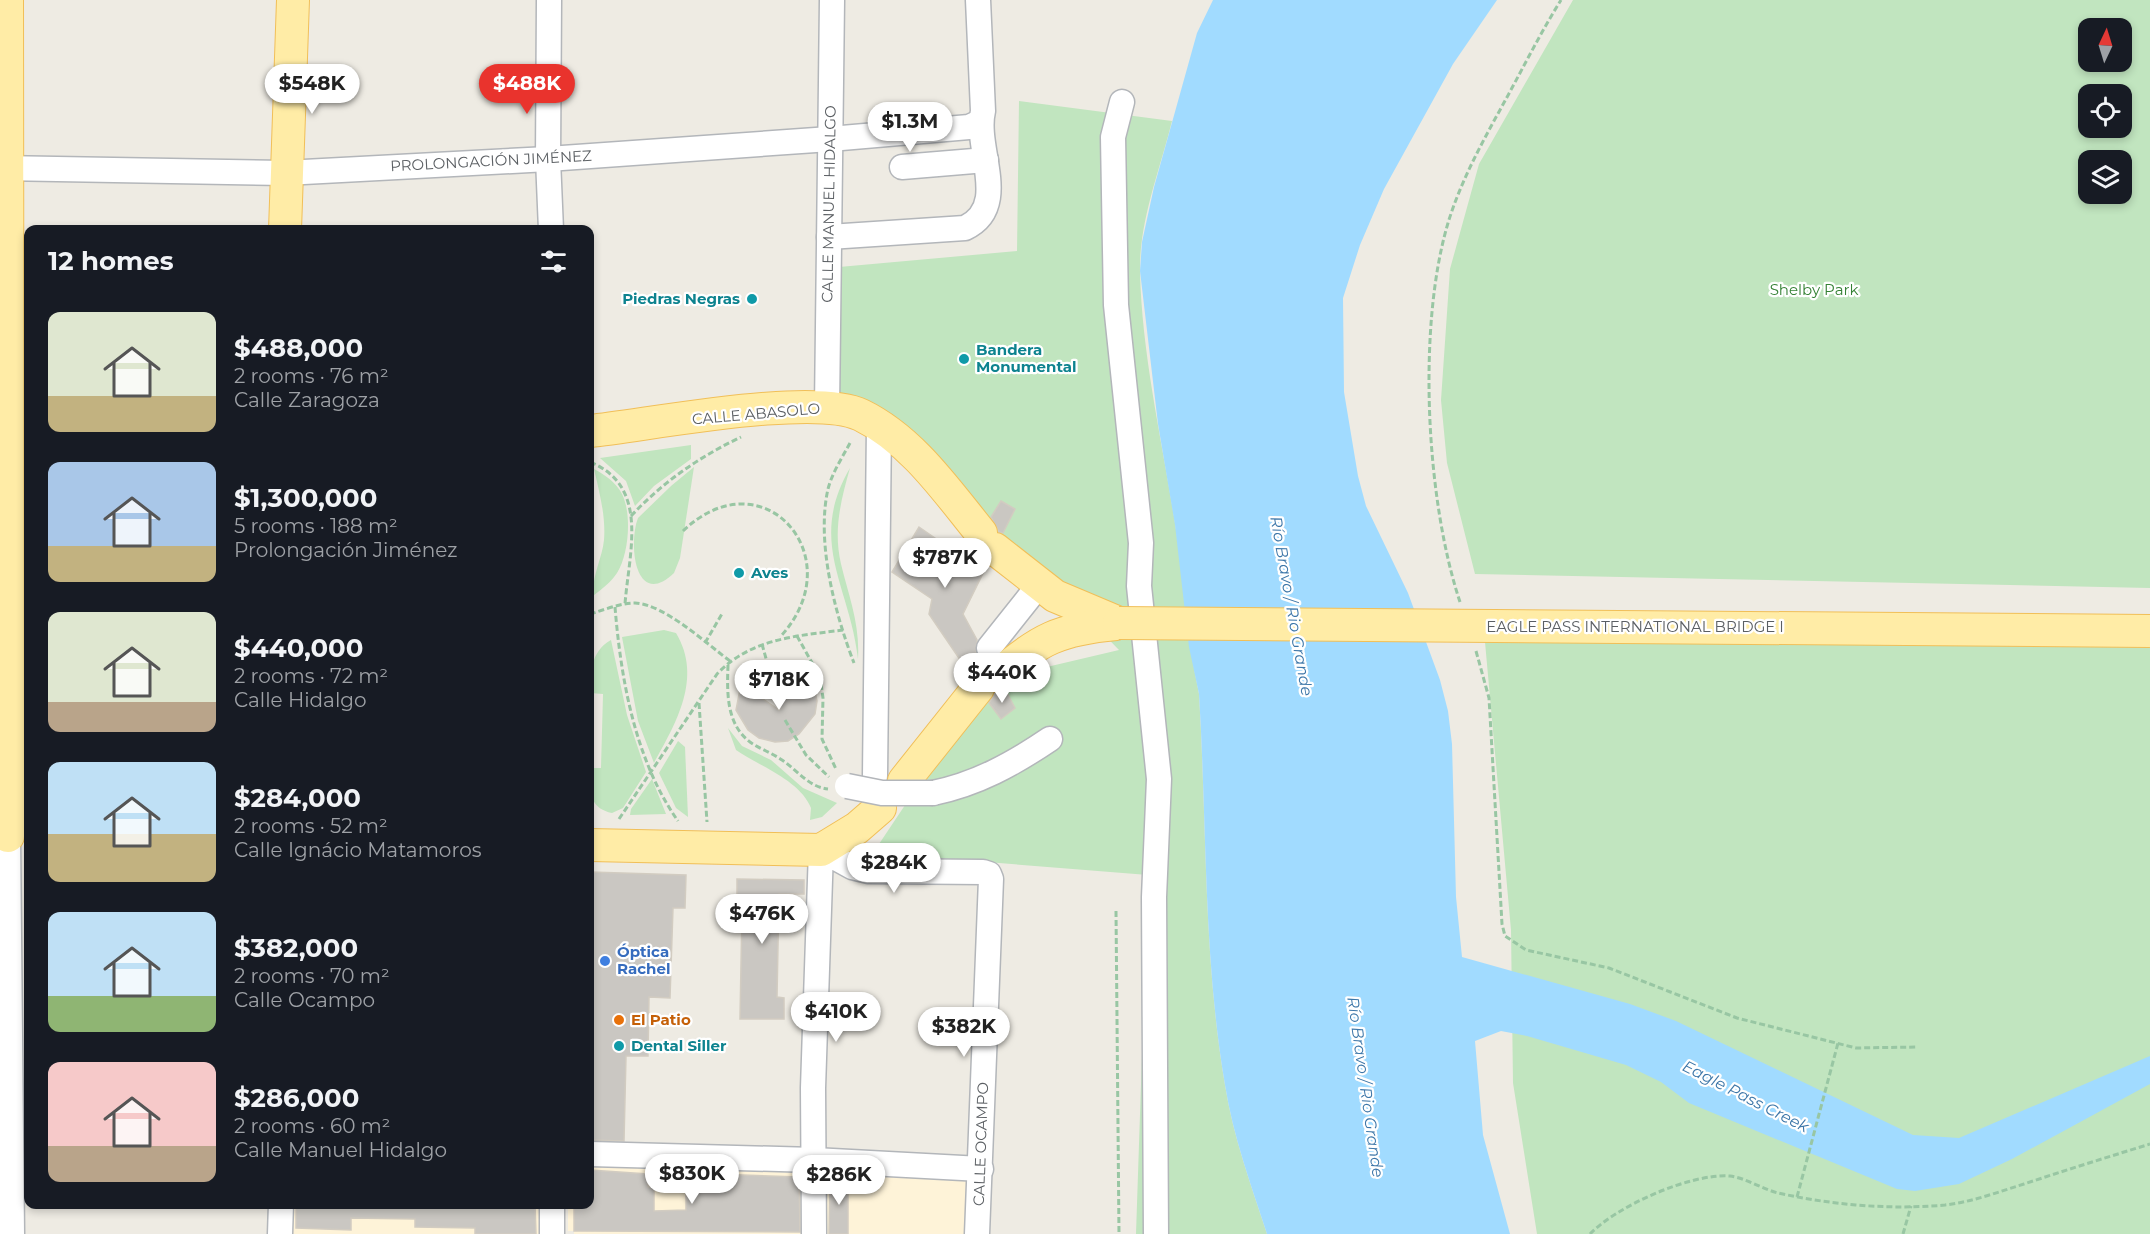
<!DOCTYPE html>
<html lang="en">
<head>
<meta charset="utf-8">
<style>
  body { margin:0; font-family:Montserrat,sans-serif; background:#20242c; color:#f1f3f6; height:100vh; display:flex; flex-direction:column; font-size:22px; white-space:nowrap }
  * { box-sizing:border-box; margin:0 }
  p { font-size:20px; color:#9ea1a6 }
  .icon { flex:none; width:33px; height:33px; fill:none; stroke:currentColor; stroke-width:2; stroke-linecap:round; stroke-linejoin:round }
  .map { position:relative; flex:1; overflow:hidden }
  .drawer { position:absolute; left:24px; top:225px; width:570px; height:984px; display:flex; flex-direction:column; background:#171b24; border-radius:12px; box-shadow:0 3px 9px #0003 }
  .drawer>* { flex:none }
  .needle { width:39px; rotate:4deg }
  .tools { position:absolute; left:2078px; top:18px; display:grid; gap:12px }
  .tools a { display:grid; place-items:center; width:54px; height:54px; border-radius:12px; background:#171b24; box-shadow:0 3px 9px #0003; font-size:30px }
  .price { position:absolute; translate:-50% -51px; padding:0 14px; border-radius:21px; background:#fff; color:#222; font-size:20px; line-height:39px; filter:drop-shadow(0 2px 3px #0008) }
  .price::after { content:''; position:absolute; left:50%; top:36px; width:18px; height:14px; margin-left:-9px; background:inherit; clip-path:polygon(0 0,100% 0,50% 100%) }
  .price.active { background:#e9332d; color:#fff }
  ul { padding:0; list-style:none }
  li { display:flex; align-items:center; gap:18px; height:150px; padding:0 24px }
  li span { display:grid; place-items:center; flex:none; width:168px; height:120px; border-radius:12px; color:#555 }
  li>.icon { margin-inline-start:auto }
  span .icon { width:72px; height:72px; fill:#fffc; stroke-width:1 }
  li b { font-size:26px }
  h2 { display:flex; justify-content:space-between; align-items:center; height:72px; padding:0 24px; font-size:26px }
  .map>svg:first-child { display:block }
  .commercial { fill:#fef3d8 }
  .green { fill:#c1e5bf; fill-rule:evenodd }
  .water { fill:#a1dbff }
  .building { fill:#cac7c2; stroke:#d2ccc1; stroke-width:1.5 }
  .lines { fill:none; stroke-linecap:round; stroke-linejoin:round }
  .minor-casing { stroke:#b3b6ba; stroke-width:27 }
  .major-casing { stroke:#f1bf58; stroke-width:34 }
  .path { stroke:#98c6a3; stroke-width:3; stroke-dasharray:6 3; stroke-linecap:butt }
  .minor { stroke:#fff; stroke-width:24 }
  .major { stroke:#ffeca6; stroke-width:32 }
  .minor-bridge-casing { stroke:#b3b6ba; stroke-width:27; stroke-linecap:butt }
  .major-bridge-casing { stroke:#f1bf58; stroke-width:34; stroke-linecap:butt }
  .minor-bridge { stroke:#fff; stroke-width:24 }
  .major-bridge { stroke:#ffeca6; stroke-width:32 }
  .culture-dot { fill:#0f9aa8; stroke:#fff; stroke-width:2 }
  .shop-dot { fill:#3f7fe0; stroke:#fff; stroke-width:2 }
  .food-dot { fill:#e8710a; stroke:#fff; stroke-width:2 }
  .labels { text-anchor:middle; stroke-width:4.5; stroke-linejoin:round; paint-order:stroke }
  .street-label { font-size:15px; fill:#5b5f63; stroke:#fff }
  .park-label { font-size:15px; fill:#348134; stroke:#fff }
  .culture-label { font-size:15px; font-weight:bold; fill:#0d838f; stroke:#fff; text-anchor:start }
  .shop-label { font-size:15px; font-weight:bold; fill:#366cbe; stroke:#fff; text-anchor:start }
  .food-label { font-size:15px; font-weight:bold; fill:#c56008; stroke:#fff; text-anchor:start }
  .water-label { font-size:16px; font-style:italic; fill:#3c76a8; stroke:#fff }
</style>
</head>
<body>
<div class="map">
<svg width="2150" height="1234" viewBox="0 0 2150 1234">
  <rect width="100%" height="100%" fill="#eeebe3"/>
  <g class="commercial">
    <polygon points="590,1166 803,1173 804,1234 574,1234 574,1231 568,1231 568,1205 590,1204"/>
    <polygon points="828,1175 968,1177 973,1234 826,1234"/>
    <rect x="293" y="1205" width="249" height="29"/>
  </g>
  <g class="green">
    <path d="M1573,0H2150V588L1475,574L1447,463L1441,400L1450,269L1479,164ZM2088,28H2121V62H2088ZM2088,94H2121V128H2088ZM2088,160H2121V194H2088Z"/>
    <path d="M1019,101L1172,121C1160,170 1139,221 1140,272C1142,356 1162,440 1175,523C1184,580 1187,637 1199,694C1207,823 1203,957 1225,1085C1233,1136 1251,1185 1267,1234H1136L1148,875L873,853L988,681L1119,650L1087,617L1049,601L886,427L827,410L828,268L1017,251Z"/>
    <polygon points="691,445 691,459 654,486 635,506 626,481 600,458"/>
    <path d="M694,467L680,558L674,573C635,610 628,544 638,518L671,486Z"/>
    <path d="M850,468C841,500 833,530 841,564C849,597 860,624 858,659C850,586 807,542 850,468Z"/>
    <path d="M594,469C605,475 616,482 622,494C632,514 629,554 617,573C611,582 602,589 593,596C592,575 602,559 604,540C606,516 599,491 594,469Z"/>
    <path d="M664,630L676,633C703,678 676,723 654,763L638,721L622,637Z"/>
    <path d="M611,640L627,715L646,772L623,808L612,813C588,808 589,789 590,768H601L603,694L590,693C591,672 590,652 611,640Z"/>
    <polygon points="1485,642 2150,647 2150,1234 1537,1234 1513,1083 1511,930"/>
    <path d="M728,728L742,746L771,760L803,788L837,803L822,817L810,820L811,808C800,780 759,766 736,750Z"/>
    <polygon points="678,741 685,747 688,817 676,808 659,773"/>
    <polygon points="652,779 666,814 630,815 631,809"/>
  </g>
  <path class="water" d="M1213,0H1497L1453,64L1384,189L1360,245L1343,298L1344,392L1358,476L1366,506L1408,593L1440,680L1448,711L1452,744L1456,897L1462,957L1630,1004L1676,1021L1913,1135L1959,1138L2150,1056V1084L2012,1159L1959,1184L1915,1191L1897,1189L1689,1103L1661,1082L1626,1065L1527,1036L1501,1031L1475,1041L1483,1135L1510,1234H1267C1251,1185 1233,1136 1225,1085C1203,957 1207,823 1199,694L1189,647L1175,525L1158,424L1140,271L1142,242L1154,187L1197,33Z"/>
  <g class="building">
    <polygon points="1001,501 1015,509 1003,533 999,532 991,517"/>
    <polygon points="919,527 964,558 971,547 978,550 979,556 987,565 963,614 977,640 976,654 986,662 980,670 969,673 929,614 932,599 892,572"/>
    <polygon points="796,667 814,686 817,701 815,714 799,734 788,741 775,742 759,738 748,730 736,710 741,684 779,710"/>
    <polygon points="1006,691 1015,708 1001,719 989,703 995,693"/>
    <polygon points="590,872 686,875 685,908 673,908 670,998 649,997 648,1056 626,1056 624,1141 590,1140"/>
    <polygon points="737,879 804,880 804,894 779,894 777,997 784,998 784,1019 740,1019 742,910 737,910"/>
    <polygon points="590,1170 648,1174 648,1187 654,1187 654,1211 686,1210 686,1173 799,1177 800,1232 574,1231 574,1204 590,1204"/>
    <polygon points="830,1177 848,1177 848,1234 829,1234"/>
    <polygon points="296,1204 535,1204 536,1234 475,1234 475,1228 415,1227 415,1219 351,1218 351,1230 296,1228"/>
  </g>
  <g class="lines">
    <g class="minor-casing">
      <g id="minor">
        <polyline points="549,0 548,159 551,230"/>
        <polyline points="1122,102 1113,137 1116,305 1141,543 1139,586 1159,779 1154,897 1156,1234"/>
        <polyline points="902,167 986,160"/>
        <polyline points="0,168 285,173 548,159 830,139 969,127 980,122"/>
        <path d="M829,237L965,228C1011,206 974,149 983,111L978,0"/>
        <polyline points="827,408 832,0"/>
        <polyline points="989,648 1039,585"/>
        <polyline points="875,776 879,426"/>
        <path d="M933,793C977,784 1013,764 1050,739"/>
        <polyline points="8,836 12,1234"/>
        <polyline points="590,1154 814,1160 981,1169"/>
        <polyline points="280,1234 281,1204"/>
        <polyline points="552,1234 552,1204"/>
        <polyline points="814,1234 813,1088 821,850 852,867 869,871 983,872 989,874 991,879 977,1234"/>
      </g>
    </g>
    <g class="major-casing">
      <g id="major">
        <polyline points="7,0 8,836"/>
        <polyline points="285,230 293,0"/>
        <path d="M590,431C649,425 813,392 861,415C912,440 946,490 981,533"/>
        <polyline points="995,549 1055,596 1119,623"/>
        <path d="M997,676C1039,639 1060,629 1116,624"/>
        <polyline points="904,781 978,688"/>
        <polyline points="590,845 821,850 857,828 880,808"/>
      </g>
    </g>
    <g class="path">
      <path d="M850,443C842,458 832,473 828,489C816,542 835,614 854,663"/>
      <path d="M590,462C650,486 629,552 625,604"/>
      <path d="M631,516C663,482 699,457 741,437"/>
      <path d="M683,531C763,454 854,558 780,637"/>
      <path d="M1460,602C1426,500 1417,327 1448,223C1461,180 1484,139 1506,99C1524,66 1541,32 1561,0"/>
      <path d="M615,607C621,680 635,760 678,821"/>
      <path d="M590,614C604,610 620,603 635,603C664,604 707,644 730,661"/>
      <polyline points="797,636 820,677 823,698 822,739 836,769"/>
      <polyline points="705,643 723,612"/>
      <polyline points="762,644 770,673"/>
      <polyline points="1476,651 1489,698 1502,924 1505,936 1526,950 1609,968 1737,1018 1856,1048 1917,1047"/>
      <path d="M728,665C727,692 726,724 750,742C760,749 772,753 782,760C798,771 809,787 828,789"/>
      <polyline points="753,692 770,673 790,681"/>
      <polyline points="699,703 707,822"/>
      <polyline points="785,720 806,755 829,777"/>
      <path d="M619,819L717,674C751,638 797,636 843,630"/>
      <polyline points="1116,911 1119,1234"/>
      <polyline points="1797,1197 1838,1043"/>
      <path d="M1590,1234C1617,1206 1691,1173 1730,1176C1746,1178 1762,1189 1778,1193C1832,1205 1890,1210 1945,1205C1972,1202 1998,1192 2024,1184C2066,1170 2108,1157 2150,1144"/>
      <polyline points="1903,1234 1911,1206"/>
    </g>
    <use href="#minor" class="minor"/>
    <use href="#major" class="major"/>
    <g class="minor-bridge-casing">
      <polyline id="minor-bridge" points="847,786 882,793 933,793"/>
    </g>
    <g class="major-bridge-casing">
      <polyline id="major-bridge" points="1119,623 2150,631"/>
    </g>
    <use href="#minor-bridge" class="minor-bridge"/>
    <use href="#major-bridge" class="major-bridge"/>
  </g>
  <g class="culture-dot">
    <circle cx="752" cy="299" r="6"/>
    <circle cx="964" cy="359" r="6"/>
    <circle cx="739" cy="573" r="6"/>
    <circle cx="619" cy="1046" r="6"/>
  </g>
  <circle class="shop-dot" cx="605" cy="961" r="6"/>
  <circle class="food-dot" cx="619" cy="1020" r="6"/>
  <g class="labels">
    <g class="street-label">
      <text transform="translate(491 161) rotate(-3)" y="5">PROLONGACIÓN JIMÉNEZ</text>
      <text transform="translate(829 204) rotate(-89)" y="5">CALLE MANUEL HIDALGO</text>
      <text transform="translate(756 414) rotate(-5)" y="5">CALLE ABASOLO</text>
      <text x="1635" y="632">EAGLE PASS INTERNATIONAL BRIDGE I</text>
      <text transform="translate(981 1144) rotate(-88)" y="5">CALLE OCAMPO</text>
    </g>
    <g class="park-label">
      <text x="1814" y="295">Shelby Park</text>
    </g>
    <g class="culture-label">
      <text x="740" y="304" text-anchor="end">Piedras Negras</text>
      <text x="976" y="355">Bandera<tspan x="976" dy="17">Monumental</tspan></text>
      <text x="751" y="578">Aves</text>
      <text x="631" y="1051">Dental Siller</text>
    </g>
    <g class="shop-label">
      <text x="617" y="957">Óptica<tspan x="617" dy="17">Rachel</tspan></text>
    </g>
    <g class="food-label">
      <text x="631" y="1025">El Patio</text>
    </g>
    <g class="water-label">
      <text transform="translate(1292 606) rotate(80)" y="6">Río Bravo / Rio Grande</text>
      <text transform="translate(1366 1087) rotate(82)" y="6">Río Bravo / Rio Grande</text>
      <text transform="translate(1746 1096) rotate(27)" y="6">Eagle Pass Creek</text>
    </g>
  </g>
</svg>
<div class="tools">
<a><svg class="needle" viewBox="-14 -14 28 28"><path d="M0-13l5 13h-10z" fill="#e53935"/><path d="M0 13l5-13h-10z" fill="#9ea1a6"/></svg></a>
<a><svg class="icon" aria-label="locate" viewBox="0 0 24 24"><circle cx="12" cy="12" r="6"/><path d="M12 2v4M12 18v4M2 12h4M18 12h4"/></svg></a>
<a><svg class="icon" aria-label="layers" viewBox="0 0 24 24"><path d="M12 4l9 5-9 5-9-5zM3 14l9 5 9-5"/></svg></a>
</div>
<b class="price" style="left:312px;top:115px">$548K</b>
<b class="price active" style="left:527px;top:115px">$488K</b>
<b class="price" style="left:910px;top:153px">$1.3M</b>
<b class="price" style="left:945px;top:589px">$787K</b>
<b class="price" style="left:1002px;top:704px">$440K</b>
<b class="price" style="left:779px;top:711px">$718K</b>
<b class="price" style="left:894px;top:894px">$284K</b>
<b class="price" style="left:762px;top:945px">$476K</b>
<b class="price" style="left:836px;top:1043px">$410K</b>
<b class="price" style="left:964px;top:1058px">$382K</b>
<b class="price" style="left:692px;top:1205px">$830K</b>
<b class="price" style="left:839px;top:1206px">$286K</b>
<section class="drawer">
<h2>12 homes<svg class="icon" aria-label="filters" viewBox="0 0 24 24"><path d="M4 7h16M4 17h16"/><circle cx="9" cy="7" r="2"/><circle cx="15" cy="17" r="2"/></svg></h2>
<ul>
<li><span style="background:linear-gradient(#dfe7d0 70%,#c2b280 0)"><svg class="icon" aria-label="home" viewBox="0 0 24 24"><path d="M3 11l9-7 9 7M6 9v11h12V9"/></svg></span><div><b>$488,000</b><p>2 rooms · 76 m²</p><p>Calle Zaragoza</p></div></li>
<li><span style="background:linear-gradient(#a9c7e8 70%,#c2b280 0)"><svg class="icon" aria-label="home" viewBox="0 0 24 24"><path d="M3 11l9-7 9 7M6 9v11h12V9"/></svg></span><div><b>$1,300,000</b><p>5 rooms · 188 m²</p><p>Prolongación Jiménez</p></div></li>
<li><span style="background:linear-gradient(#dfe7d0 75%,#b9a48a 0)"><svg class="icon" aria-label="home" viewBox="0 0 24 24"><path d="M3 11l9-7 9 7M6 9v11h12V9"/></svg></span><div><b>$440,000</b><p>2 rooms · 72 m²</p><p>Calle Hidalgo</p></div></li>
<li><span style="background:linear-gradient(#bfe0f5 60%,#c2b280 0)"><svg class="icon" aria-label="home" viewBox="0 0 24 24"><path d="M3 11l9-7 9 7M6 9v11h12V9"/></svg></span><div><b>$284,000</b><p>2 rooms · 52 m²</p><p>Calle Ignácio Matamoros</p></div></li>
<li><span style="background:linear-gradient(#bfe0f5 70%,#8fb573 0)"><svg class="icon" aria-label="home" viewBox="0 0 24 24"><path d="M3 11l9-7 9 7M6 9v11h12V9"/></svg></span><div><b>$382,000</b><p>2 rooms · 70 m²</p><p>Calle Ocampo</p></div></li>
<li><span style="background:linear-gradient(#f6c9c9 70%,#b9a48a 0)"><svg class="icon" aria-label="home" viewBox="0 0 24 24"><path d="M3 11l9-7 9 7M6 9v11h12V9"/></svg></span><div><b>$286,000</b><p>2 rooms · 60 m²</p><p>Calle Manuel Hidalgo</p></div></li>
</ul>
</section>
</div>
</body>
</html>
